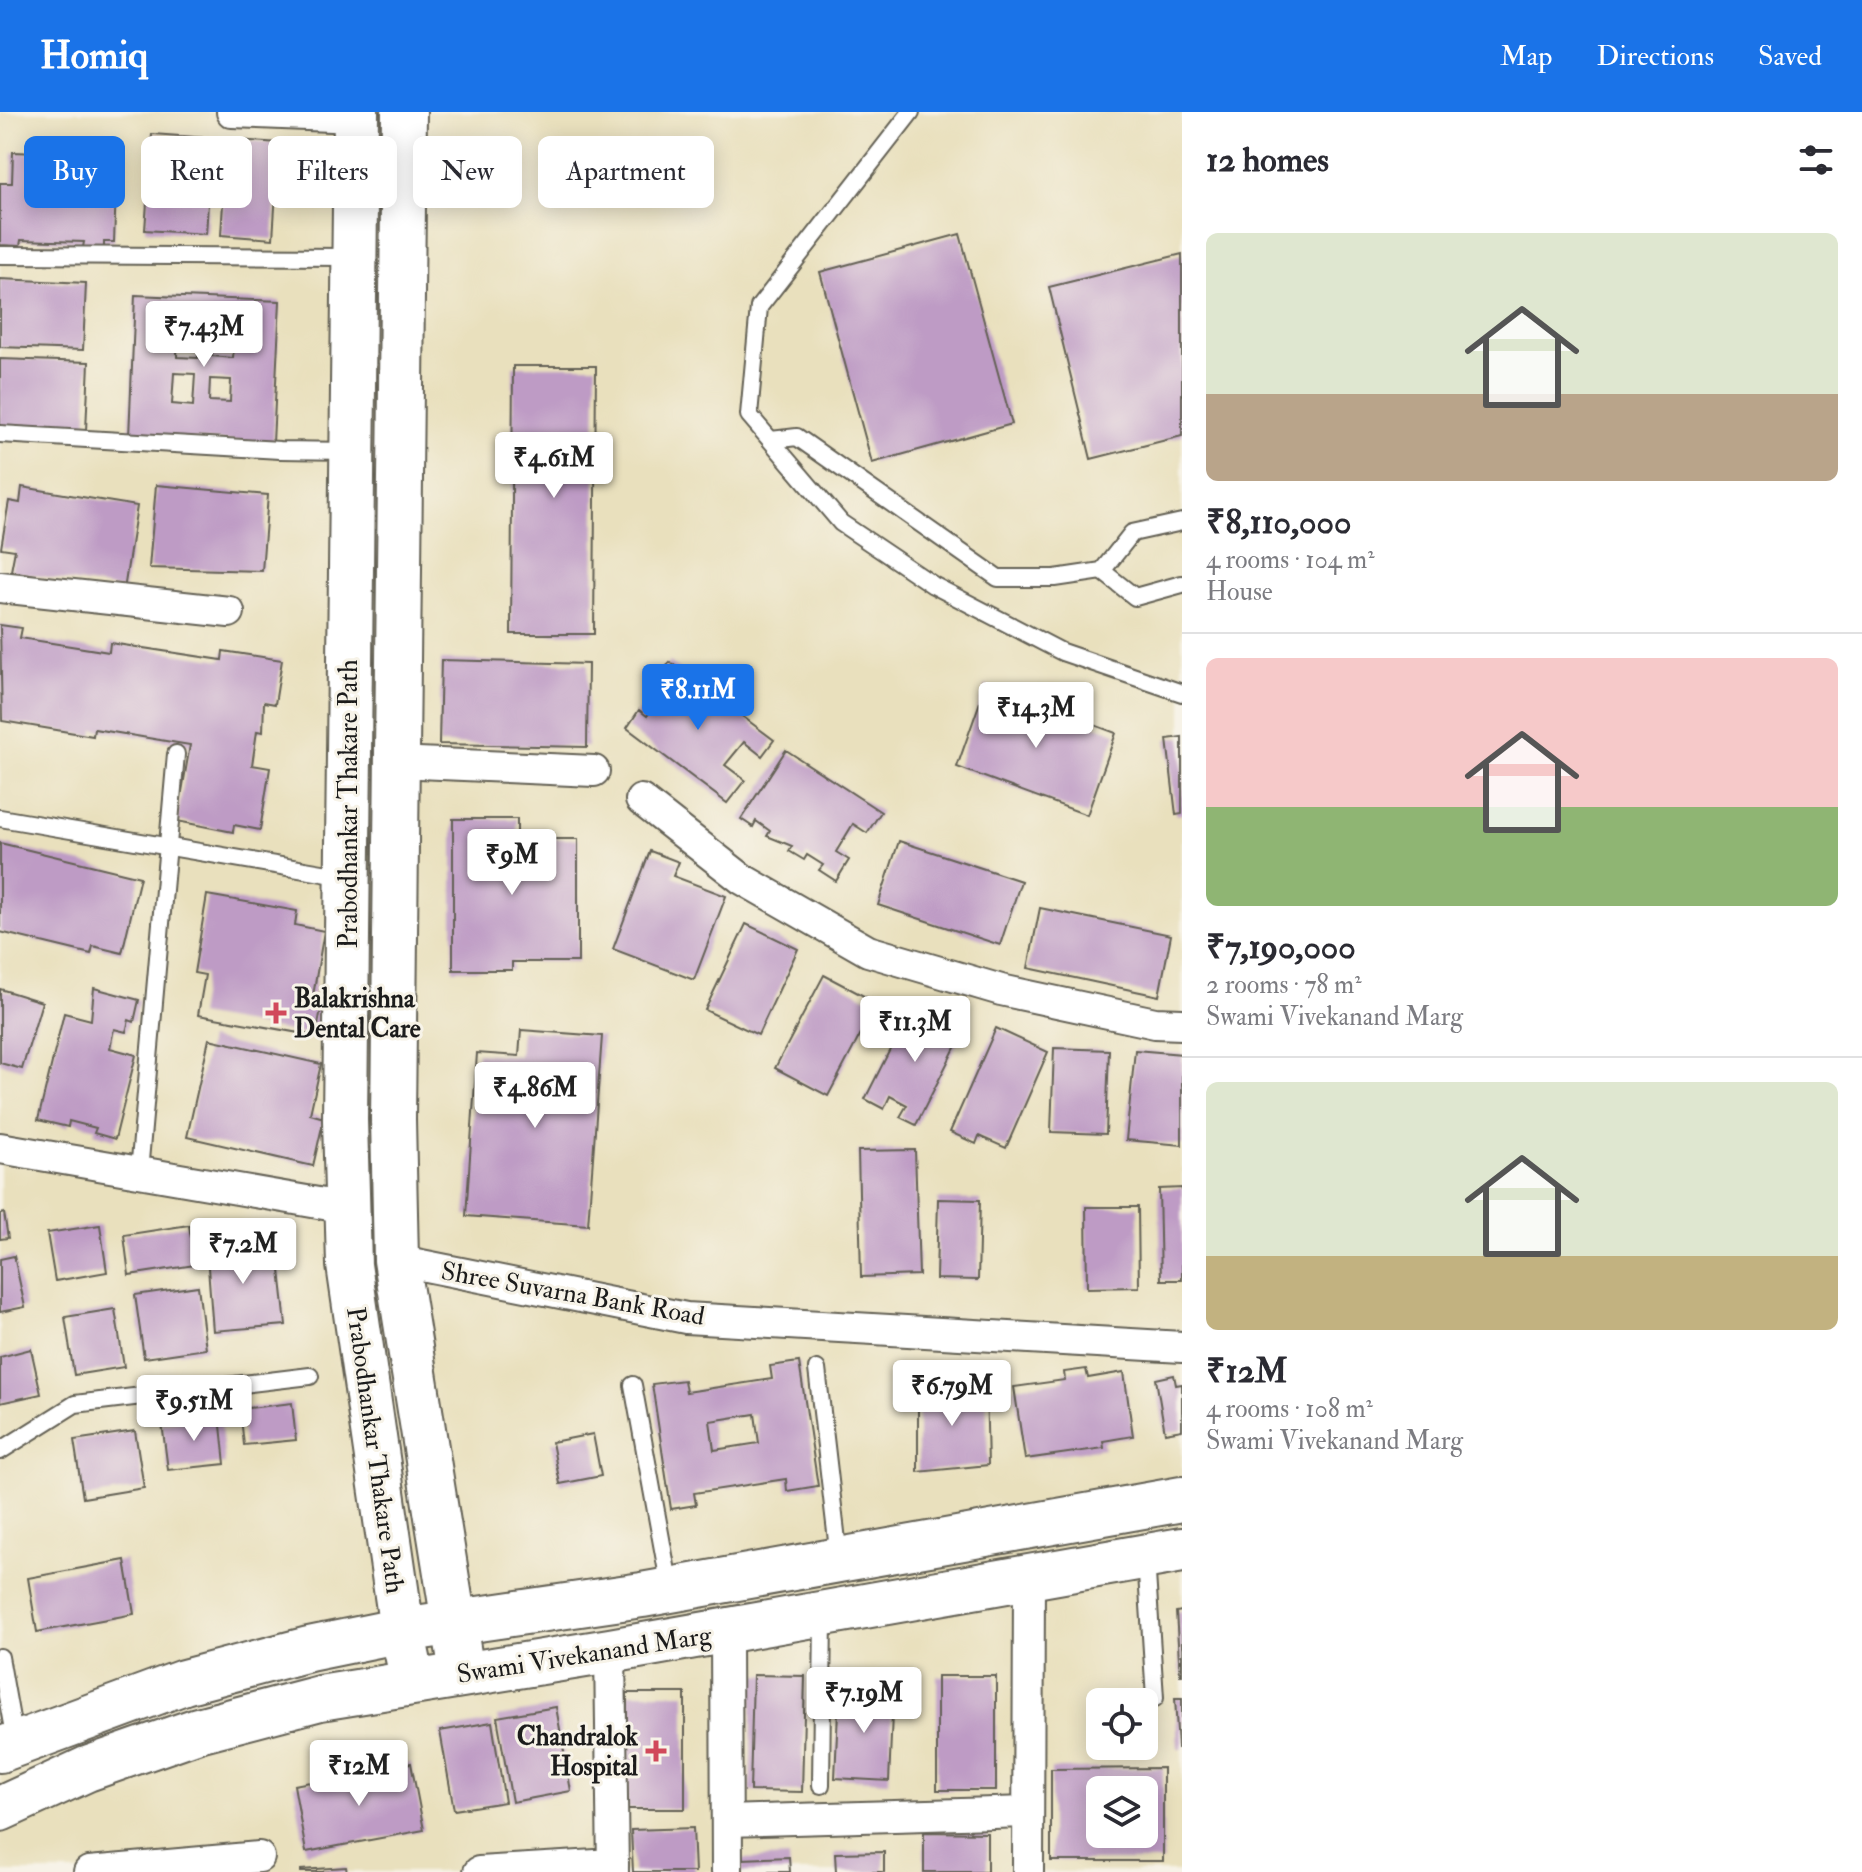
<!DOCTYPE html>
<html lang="en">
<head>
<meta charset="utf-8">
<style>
  body { margin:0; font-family:"IM FELL Double Pica",serif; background:#f7f7f7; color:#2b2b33; height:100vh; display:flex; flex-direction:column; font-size:30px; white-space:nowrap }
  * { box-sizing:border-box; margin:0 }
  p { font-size:26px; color:#7c7c81 }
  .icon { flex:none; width:44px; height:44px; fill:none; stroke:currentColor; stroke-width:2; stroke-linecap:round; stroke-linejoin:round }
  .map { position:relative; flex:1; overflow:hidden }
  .drawer { display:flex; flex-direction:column; background:#fff; width:680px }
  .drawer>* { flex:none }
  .hud { position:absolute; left:24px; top:24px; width:760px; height:72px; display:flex; gap:16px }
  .tools { position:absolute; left:1086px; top:1576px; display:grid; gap:16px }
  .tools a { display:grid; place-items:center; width:72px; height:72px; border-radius:12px; background:#fff; box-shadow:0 4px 20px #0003; font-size:40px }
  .price { position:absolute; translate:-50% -68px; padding:0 18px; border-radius:8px; background:#fff; color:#222; font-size:26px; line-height:52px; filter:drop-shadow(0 2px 4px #0008) }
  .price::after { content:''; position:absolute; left:50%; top:48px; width:24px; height:18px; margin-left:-12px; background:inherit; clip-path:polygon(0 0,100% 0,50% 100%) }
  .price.current { background:#1a73e8; color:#fff }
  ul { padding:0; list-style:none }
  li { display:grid; align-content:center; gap:16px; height:424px; padding:0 24px }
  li+li { border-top:2px solid #e1e1e2 }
  li span { display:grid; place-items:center; height:248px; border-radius:12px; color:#555 }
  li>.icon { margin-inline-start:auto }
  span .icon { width:144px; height:144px; fill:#fffc; stroke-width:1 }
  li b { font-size:34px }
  h2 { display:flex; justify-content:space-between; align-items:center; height:96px; padding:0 24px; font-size:34px }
  .tag { padding:0 28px; border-radius:12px; background:#fff; box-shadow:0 4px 20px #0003; font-size:28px; line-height:72px }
  .tag.current { background:#1a73e8; color:#fff }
  header { display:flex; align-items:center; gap:48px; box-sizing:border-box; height:112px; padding:0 40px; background:#1a73e8; color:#fff }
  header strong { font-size:38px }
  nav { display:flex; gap:44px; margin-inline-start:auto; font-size:28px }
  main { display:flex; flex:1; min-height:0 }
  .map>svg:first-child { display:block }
  .building { fill:#be9bc5; fill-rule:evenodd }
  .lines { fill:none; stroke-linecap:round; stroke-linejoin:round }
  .lane-casing { stroke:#646154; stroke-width:20 }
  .street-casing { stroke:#646154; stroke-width:34 }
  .secondary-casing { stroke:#646154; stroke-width:48 }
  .lane { stroke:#fff; stroke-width:16 }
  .street { stroke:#fff; stroke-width:30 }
  .secondary { stroke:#fff; stroke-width:44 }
  .poi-dot { fill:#d1495b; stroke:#f7f3e8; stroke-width:3 }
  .labels { text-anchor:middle; stroke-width:6; stroke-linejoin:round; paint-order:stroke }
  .street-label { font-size:26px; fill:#1c1c1c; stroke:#f7f3e8 }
  .poi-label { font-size:26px; font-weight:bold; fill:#1c1c1c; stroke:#f7f3e8; text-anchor:start }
</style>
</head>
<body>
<header>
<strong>Homiq</strong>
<nav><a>Map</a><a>Directions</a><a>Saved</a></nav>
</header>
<main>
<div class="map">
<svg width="1182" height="1760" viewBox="0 0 1182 1760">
  <rect width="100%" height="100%" fill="#f7f3e8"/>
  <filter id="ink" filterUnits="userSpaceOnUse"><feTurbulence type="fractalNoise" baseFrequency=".0125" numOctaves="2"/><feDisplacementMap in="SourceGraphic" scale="16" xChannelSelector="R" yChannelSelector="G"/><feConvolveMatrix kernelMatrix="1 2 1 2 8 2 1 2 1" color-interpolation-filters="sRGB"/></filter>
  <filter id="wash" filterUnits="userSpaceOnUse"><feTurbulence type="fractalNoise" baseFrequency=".006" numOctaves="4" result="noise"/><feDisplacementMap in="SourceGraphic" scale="32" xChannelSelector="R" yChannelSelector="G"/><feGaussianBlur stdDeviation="1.8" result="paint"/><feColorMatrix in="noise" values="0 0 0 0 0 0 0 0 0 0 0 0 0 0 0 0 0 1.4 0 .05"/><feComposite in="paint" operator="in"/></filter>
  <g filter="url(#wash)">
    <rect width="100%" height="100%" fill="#e9e0bd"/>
    <g id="blocks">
      <g class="building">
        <polygon points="152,22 279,31 273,127 221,123 223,92 208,91 206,122 145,118"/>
        <polygon points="13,40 63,42 62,47 117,49 114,130 104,130 104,136 83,135 84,130 21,128 20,134 0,133 0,71 12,71"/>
        <polygon points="960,122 1012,312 872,351 820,160"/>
        <polygon points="1182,142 1182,324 1091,347 1049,175"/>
        <polygon points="0,167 86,171 83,238 0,235"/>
        <path d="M135,183L280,189L273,331L129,325ZM178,212L200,213L198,246L177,245ZM214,220L235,221L233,246L212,244ZM174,261L195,262L193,294L172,292ZM210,267L231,268L230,290L209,289Z"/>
        <polygon points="0,247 89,250 86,319 0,316"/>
        <polygon points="513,254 596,254 594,522 511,522"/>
        <polygon points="156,373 268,383 262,459 149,456"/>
        <polygon points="22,375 137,394 124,478 11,459 15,438 1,436 9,389 20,391"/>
        <polygon points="0,513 22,516 20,526 109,540 110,531 222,548 223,539 282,548 275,592 264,590 263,620 257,619 252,653 270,656 260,718 234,713 233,720 177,709 190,633 94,617 93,624 2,609"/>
        <polygon points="441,548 588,552 587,635 439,632"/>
        <polygon points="670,550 774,628 762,644 744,630 725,653 745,668 727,691 627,616 639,598 647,604 665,579 654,571"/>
        <polygon points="986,573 1116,621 1087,703 957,655"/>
        <polygon points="1182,625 1182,702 1176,703 1167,627"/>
        <polygon points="786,638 881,700 867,721 853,712 836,740 849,748 836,769 819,758 823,753 807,743 804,748 789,739 792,734 767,724 770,719 756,709 753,715 741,707"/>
        <polygon points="453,707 517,707 517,727 578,727 578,850 512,850 512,858 453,858"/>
        <polygon points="899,729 1021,769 1000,833 878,793"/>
        <polygon points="0,731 140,765 122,841 93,834 91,842 0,820"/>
        <polygon points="650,739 679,750 673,764 726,784 694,868 613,837"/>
        <polygon points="207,783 297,799 295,813 324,819 313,884 323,886 316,924 198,903 205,863 194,861"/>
        <polygon points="1040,796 1171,823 1159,884 1028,856"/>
        <polygon points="746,812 798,837 758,923 705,898"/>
        <polygon points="824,863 877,891 828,984 775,956"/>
        <polygon points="94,876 139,888 134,910 129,908 126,920 114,917 110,936 136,943 115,1027 94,1021 96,1016 69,1009 68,1015 38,1008 64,901 91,908"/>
        <polygon points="0,877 42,890 22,957 0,951"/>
        <polygon points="912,894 963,920 916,1013 900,1005 907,993 890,984 884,997 865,987"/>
        <polygon points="996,916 1048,940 1006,1036 979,1024 976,1032 950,1020"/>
        <polygon points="521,918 602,924 588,1113 466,1104 477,941 519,944"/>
        <polygon points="209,927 321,952 310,1002 324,1006 313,1054 187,1025"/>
        <polygon points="1054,936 1109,938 1106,1022 1051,1020"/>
        <polygon points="1135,938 1182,942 1182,1033 1126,1028"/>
        <polygon points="915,1038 919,1163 861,1165 858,1039"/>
        <polygon points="1182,1076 1182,1168 1161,1168 1159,1077"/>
        <polygon points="938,1087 980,1088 978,1168 936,1167"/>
        <polygon points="1086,1095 1138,1095 1139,1175 1087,1176"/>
        <polygon points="4,1101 8,1126 0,1127 0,1102"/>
        <polygon points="100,1113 107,1160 55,1169 47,1121"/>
        <polygon points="189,1113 195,1153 129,1163 124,1123"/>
        <polygon points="205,1117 279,1149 286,1213 213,1219"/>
        <polygon points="14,1144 25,1195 0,1200 0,1147"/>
        <polygon points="198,1174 206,1237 144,1246 135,1183"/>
        <polygon points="115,1197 124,1255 74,1263 65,1205"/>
        <polygon points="31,1237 41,1282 0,1291 0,1245"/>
        <path d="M799,1250L818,1374L787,1379L786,1367L694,1381L696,1393L671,1397L652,1272L684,1268L686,1280L772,1267L770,1254ZM755,1302L759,1331L714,1338L710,1309Z"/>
        <polygon points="1086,1257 1088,1266 1124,1260 1133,1324 1103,1329 1104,1336 1025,1347 1014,1275 1065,1268 1064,1260"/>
        <polygon points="1174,1263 1176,1273 1182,1272 1182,1318 1165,1321 1156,1267"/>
        <polygon points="986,1274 988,1353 918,1360 918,1275"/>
        <polygon points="292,1291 296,1328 244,1333 240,1297"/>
        <polygon points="220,1304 225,1352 168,1358 162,1311"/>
        <polygon points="135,1319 144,1376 83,1386 74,1328"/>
        <polygon points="593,1322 601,1364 560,1372 552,1330"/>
        <polygon points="125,1448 134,1502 37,1520 28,1466"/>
        <polygon points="1182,1499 1182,1563 1180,1563 1176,1500"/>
        <polygon points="753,1563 805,1564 802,1680 750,1679"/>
        <rect x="937" y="1564" width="59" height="114"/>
        <polygon points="839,1577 893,1580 889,1669 835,1666"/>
        <rect x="627" y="1581" width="58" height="116"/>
        <polygon points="1175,1586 1182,1586 1182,1636 1178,1636"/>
        <polygon points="556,1595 571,1679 512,1690 497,1605"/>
        <polygon points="492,1610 505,1690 454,1698 440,1619"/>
        <polygon points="411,1651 424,1718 306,1740 294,1673"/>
        <path d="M1163,1656V1749H1051V1657ZM1100,1678H1144V1722H1100Z"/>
        <polygon points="693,1716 695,1760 633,1760 631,1718"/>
        <polygon points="924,1720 987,1721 987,1760 924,1760"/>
        <polygon points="884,1740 884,1760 836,1760 835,1741"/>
        <polygon points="789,1745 790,1760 742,1760 742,1747"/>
        <polygon points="346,1755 347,1760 301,1760 301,1758"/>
      </g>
    </g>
  </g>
  <g filter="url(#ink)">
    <use href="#blocks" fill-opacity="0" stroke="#646154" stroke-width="2"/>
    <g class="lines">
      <g class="lane-casing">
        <g id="lane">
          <polyline points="911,0 759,195 749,303 841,411 933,473 1062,540 1182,581"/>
          <polyline points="0,143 354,145"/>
          <polyline points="0,322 280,338 350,339"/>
          <polyline points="771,328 797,325 998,466 1055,466 1102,459 1132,421 1182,410"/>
          <polyline points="1102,459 1135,485 1182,472"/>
          <polyline points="0,706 346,765"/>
          <polyline points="139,1060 176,642"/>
          <polyline points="817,1257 839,1446"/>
          <polyline points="633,1273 670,1476"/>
          <polyline points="0,1339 75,1292 310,1264"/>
          <polyline points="1146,1446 1155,1586"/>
          <polyline points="0,1545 15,1629"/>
          <polyline points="821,1673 823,1503"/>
        </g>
      </g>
      <g class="street-casing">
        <g id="street">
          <polyline points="232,0 356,5"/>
          <polyline points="0,475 229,500"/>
          <polyline points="396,650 594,659"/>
          <polyline points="641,688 742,767 868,839 1001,878 1155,911 1182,912"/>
          <polyline points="0,1036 347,1096"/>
          <polyline points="396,1148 686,1206 1182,1235"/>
          <polyline points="726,1519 727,1760"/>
          <polyline points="610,1539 613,1760"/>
          <polyline points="727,1709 1028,1700"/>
          <polyline points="89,1760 259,1745"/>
          <polyline points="479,1760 613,1752"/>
          <polyline points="1028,1760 1029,1465"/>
        </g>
      </g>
      <g class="secondary-casing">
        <g id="secondary">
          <polyline points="356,0 345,1008 349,1153 402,1518 413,1570"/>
          <polyline points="404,0 393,1007 396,1148 462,1561"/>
          <polyline points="0,1638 184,1570 309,1537 402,1518 642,1483 1182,1387"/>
          <polyline points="0,1697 87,1657 198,1618 320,1586 610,1539 1182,1438"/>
        </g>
      </g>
      <use href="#lane" class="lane"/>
      <use href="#street" class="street"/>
      <use href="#secondary" class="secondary"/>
    </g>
  </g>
  <g class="poi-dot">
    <path d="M272 889h8v8h8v8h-8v8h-8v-8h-8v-8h8z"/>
    <path d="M652 1627h8v8h8v8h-8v8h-8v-8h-8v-8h8z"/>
  </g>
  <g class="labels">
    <g class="street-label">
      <text transform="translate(348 692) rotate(-90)" y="9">Prabodhankar Thakare Path</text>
      <text transform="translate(573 1181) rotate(10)" y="9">Shree Suvarna Bank Road</text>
      <text transform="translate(376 1338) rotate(82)" y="9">Prabodhankar Thakare Path</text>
      <text transform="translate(584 1542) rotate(-9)" y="9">Swami Vivekanand Marg</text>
    </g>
    <g class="poi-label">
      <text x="294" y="895">Balakrishna<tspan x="294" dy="30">Dental Care</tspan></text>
      <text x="638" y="1633" text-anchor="end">Chandralok<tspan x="638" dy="30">Hospital</tspan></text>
    </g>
  </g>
</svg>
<div class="tools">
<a><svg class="icon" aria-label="locate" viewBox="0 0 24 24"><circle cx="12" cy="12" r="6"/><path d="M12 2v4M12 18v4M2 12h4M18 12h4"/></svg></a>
<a><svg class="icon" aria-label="layers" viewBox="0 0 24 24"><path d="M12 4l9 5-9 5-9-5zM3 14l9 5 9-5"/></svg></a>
</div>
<b class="price" style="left:204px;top:257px">₹7.43M</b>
<b class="price" style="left:554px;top:388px">₹4.61M</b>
<b class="price current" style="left:698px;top:620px">₹8.11M</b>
<b class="price" style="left:1036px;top:638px">₹14.3M</b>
<b class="price" style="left:512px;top:785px">₹9M</b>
<b class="price" style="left:915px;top:952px">₹11.3M</b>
<b class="price" style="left:535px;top:1018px">₹4.86M</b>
<b class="price" style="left:243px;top:1174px">₹7.2M</b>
<b class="price" style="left:952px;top:1316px">₹6.79M</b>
<b class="price" style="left:194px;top:1331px">₹9.51M</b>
<b class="price" style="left:864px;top:1623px">₹7.19M</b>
<b class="price" style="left:359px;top:1696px">₹12M</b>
<div class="hud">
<a class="tag current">Buy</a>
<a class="tag">Rent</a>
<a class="tag">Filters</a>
<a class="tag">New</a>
<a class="tag">Apartment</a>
</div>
</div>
<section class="drawer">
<h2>12 homes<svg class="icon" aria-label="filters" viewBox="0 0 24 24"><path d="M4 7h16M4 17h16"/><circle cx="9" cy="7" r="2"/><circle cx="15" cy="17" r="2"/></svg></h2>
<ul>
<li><span style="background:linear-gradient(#dfe7d0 65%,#b9a48a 0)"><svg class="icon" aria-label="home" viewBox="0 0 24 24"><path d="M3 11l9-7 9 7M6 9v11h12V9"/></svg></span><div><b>₹8,110,000</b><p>4 rooms · 104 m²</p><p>House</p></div></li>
<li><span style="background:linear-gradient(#f6c9c9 60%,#8fb573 0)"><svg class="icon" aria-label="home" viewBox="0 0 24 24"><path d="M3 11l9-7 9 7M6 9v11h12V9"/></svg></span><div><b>₹7,190,000</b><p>2 rooms · 78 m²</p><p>Swami Vivekanand Marg</p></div></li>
<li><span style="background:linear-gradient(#dfe7d0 70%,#c2b280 0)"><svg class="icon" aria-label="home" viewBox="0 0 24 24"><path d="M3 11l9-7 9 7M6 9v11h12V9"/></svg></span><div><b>₹12M</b><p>4 rooms · 108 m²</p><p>Swami Vivekanand Marg</p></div></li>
</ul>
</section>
</main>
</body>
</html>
